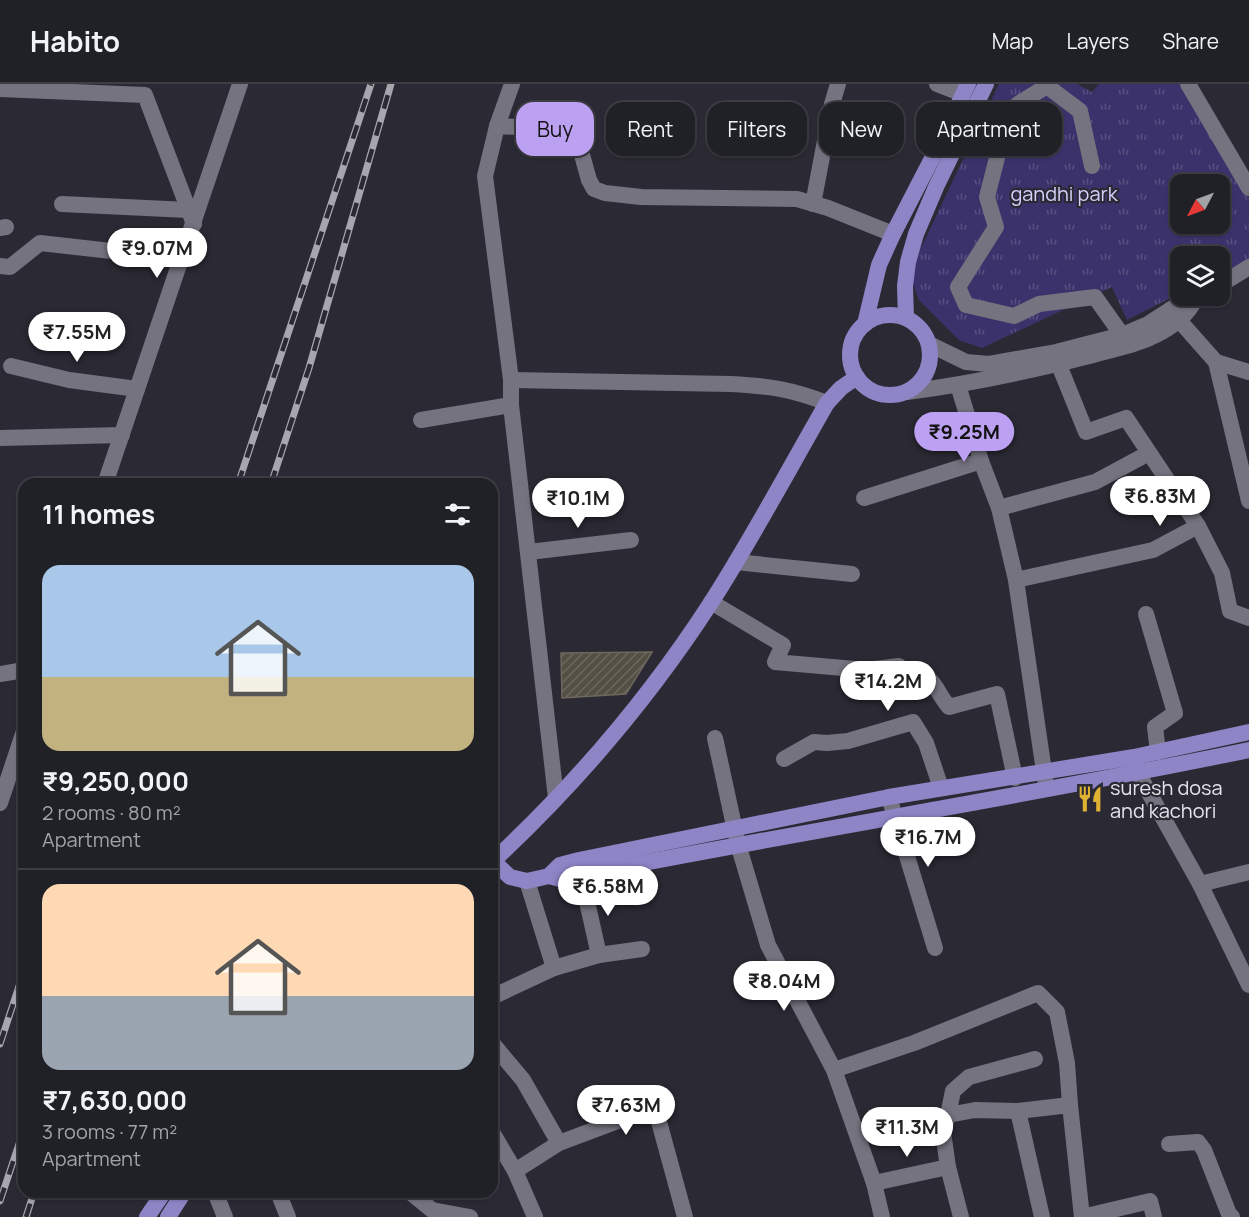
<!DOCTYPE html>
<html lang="en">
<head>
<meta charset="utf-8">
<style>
  body { margin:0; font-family:Manrope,sans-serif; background:#28282f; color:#f1f3f6; height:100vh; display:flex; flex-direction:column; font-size:22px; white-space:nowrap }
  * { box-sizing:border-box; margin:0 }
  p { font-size:20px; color:#a2a3a7 }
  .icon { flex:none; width:33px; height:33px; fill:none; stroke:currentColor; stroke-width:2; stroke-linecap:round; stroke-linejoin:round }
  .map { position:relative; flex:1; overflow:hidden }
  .panel { position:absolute; left:18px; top:394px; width:480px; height:720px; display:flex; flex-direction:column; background:#202027; border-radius:18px; box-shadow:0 2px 4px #0004,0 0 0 2px #3d3e44 }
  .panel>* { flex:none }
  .banner { position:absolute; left:516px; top:18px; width:570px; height:54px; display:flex; gap:12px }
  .needle { width:39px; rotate:229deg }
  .buttons { position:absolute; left:1170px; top:90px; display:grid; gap:12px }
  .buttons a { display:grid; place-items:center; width:60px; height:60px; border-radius:12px; background:#202027; box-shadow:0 2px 4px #0004,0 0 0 2px #3d3e44; font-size:30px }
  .price { position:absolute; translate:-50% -51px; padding:0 14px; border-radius:21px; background:#fff; color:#222; font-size:20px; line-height:39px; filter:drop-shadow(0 2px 3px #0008) }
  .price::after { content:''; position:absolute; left:50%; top:36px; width:18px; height:14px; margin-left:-9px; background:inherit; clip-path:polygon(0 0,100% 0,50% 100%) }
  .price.active { background:#bca0f2; color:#111 }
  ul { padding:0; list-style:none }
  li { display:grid; align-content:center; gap:12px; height:318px; padding:0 24px }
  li+li { border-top:2px solid #3d3e44 }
  li span { display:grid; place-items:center; height:186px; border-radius:18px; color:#555 }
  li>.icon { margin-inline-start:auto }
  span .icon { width:108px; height:108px; fill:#fffc; stroke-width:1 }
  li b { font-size:26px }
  h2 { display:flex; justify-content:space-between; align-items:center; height:72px; padding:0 24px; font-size:26px }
  .pill { padding:0 21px; border-radius:18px; background:#202027; box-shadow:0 2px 4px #0004,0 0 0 2px #3d3e44; font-size:21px; line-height:54px }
  .pill.active { background:#bca0f2; color:#111 }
  header { display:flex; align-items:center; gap:36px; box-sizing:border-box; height:84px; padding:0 30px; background:#202027; border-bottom:2px solid #3d3e44 }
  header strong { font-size:28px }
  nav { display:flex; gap:33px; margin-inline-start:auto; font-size:21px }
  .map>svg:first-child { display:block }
  .grass { fill:url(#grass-tufts); fill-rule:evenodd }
  .building { fill:url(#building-hatch); stroke:#6d685d; stroke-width:1.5 }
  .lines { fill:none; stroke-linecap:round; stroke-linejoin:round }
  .minor { stroke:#74737f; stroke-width:16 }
  .tertiary { stroke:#74737f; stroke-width:16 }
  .secondary { stroke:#74737f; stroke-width:16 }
  .primary { stroke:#8d85c6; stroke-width:16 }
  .rail-casing { stroke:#a7a6ae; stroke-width:7 }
  .rail { stroke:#2b2a34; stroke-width:4.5; stroke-dasharray:14; stroke-linecap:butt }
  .labels { text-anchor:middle; stroke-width:4.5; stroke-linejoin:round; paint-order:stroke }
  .park-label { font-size:20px; fill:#d4d1fd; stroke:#2b2a34 }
  .poi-label { font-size:20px; fill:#e4e4eb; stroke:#2b2a34; text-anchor:start }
</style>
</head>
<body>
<header>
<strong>Habito</strong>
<nav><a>Map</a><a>Layers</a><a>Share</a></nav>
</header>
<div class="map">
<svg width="1249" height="1133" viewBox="0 0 1249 1133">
  <defs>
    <pattern id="grass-tufts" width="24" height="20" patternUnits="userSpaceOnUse" patternTransform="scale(1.5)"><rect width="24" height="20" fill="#3b326b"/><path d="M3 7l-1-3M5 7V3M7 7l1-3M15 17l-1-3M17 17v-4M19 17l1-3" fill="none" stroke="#575080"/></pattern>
    <pattern id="building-hatch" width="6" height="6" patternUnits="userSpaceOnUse" patternTransform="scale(1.5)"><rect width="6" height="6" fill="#534f43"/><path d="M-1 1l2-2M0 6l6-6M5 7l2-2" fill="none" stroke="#6c685e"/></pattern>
  </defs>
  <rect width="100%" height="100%" fill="#2b2a34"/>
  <path class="grass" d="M999,0H1077L1092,8L1099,0H1181L1249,114V175L1220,190V172H1180V209L1127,236L1112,203L982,264L959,256L919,216L909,189ZM1180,100H1220V140H1180Z"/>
  <polygon class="building" points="652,568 626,610 562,614 561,569"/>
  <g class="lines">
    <g class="minor">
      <polyline points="512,0 497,42 485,92 511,296 511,321 556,714"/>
      <polyline points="937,0 963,10"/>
      <polyline points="1188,0 1249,104"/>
      <polyline points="0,5 145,11 194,140"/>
      <polyline points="497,42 571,46 577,53 589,96 594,105 605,109 641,113 797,115 828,124 893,150"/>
      <polyline points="1092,82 1080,27 1047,2 1018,20 1000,62 987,113 996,143 958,203 966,221 1014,232 1039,220 1095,213 1122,251"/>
      <polyline points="62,120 188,126"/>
      <polyline points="813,120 832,20 838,0"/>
      <polyline points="0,144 6,143"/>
      <polyline points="0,182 10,183 40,159 182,175"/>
      <polyline points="1216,278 1249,288"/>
      <polyline points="1059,281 1086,348 1126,334 1198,442 1222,489 1230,527 1249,534"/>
      <polyline points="11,282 69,296 137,305"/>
      <path d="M511,296L731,300C769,302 791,305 827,319"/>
      <polyline points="958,301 981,377 999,424 1016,496 1153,466 1198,442"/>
      <polyline points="421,336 511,321"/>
      <polyline points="864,414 981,377"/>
      <polyline points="999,424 1095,398 1149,369"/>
      <polyline points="529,468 631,456"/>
      <polyline points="736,478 852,490"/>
      <polyline points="1016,496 1046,701"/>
      <path d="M711,518L783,561L775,578L866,586L899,582L901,597L922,589C937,600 938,610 949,623L997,610L1015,694"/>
      <polyline points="1146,530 1175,629 1155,643 1158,668"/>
      <polyline points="0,590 24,586"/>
      <polyline points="715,654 738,760 768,861 834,986 874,1099 882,1133"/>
      <polyline points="1134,674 1138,689 1200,800 1249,901"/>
      <polyline points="784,675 814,658 827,659 848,657 913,638 926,659 941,704"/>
      <polyline points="12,684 24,688"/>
      <polyline points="889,713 935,864"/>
      <polyline points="581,791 599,871 642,865"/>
      <polyline points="527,797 554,884 599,871"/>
      <polyline points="1200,800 1249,788"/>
      <polyline points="492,913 554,884"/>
      <polyline points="492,959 523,996 559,1059"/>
      <polyline points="834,986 914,959 1038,909 1057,928 1067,979 1070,1021"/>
      <polyline points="1018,1027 1042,1133"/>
      <polyline points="948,1031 953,1007 969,993 1035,975"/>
      <polyline points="492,1048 515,1087 535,1133"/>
      <polyline points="1169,1060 1198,1058 1204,1066 1229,1130 1232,1133"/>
      <polyline points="515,1087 559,1059 655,1023 685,1133"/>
      <polyline points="874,1099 948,1083"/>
      <polyline points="215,1108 225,1133"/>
      <polyline points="278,1108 288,1133"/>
      <polyline points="410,1108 432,1126 470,1133"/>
      <polyline points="961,1133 948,1083 943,1048 948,1031 975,1026 1018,1027 1070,1021 1082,1133 1150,1117 1154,1133"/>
    </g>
    <g class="tertiary">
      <polyline points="1170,226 1216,278 1249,417"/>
      <polyline points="0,354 122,351"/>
      <polyline points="105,400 240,0"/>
      <polyline points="0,719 24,647"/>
    </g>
    <g class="secondary">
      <polyline points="1220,201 1249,183"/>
      <polyline points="929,260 966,278 989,280 1017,275 1056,268 1122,251 1148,240 1176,222 1198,213"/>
      <path d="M907,308C970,300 1031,287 1093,271C1113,265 1135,262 1154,252C1171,244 1187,232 1195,216"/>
    </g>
    <g class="primary">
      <circle cx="890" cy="271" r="40"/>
      <polyline points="906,234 905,202 908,178 916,150 936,103 986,0"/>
      <polyline points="865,240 879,181 893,150 939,61 968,0"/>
      <path d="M493,777L510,793L527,797L549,792L564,796L581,791C803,747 1027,712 1249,666"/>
      <path d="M492,778C576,700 650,613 712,517C753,453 789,385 827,319L841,304L857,293"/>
      <polyline points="549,792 560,781 579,776 889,713 1134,673 1249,648"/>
      <polyline points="147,1133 164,1108"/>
      <polyline points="168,1133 184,1108"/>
    </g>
    <g class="rail-casing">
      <g id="rail">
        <polyline points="238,400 371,0"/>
        <polyline points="271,400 309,284 391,0"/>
        <polyline points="0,960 24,887"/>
        <polyline points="0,1117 24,1045"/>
        <polyline points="26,1133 34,1108"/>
      </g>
    </g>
    <use href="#rail" class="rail"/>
  </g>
  <defs>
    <g id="restaurant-bare" transform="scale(2.07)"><path d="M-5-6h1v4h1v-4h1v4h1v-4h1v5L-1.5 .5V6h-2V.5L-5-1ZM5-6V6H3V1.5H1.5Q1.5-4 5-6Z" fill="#dfb133" stroke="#2b2a34" stroke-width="2.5" paint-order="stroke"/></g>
  </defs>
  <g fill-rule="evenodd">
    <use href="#restaurant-bare" x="1090" y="715"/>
  </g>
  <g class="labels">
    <g class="park-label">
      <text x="1064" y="117">gandhi park</text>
    </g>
    <g class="poi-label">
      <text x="1110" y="711">suresh dosa<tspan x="1110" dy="23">and kachori</tspan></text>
    </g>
  </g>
</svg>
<div class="buttons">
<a><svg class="needle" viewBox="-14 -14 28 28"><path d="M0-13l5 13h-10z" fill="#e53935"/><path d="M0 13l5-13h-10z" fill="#a2a3a7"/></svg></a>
<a><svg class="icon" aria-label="layers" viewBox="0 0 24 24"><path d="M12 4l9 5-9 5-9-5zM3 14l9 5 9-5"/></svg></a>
</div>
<b class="price" style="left:157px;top:195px">₹9.07M</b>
<b class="price" style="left:77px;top:279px">₹7.55M</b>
<b class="price active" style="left:964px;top:379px">₹9.25M</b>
<b class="price" style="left:1160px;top:443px">₹6.83M</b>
<b class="price" style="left:578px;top:445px">₹10.1M</b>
<b class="price" style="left:888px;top:628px">₹14.2M</b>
<b class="price" style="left:928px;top:784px">₹16.7M</b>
<b class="price" style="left:608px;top:833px">₹6.58M</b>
<b class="price" style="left:784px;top:928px">₹8.04M</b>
<b class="price" style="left:626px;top:1052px">₹7.63M</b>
<b class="price" style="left:907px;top:1074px">₹11.3M</b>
<div class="banner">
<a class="pill active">Buy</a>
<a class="pill">Rent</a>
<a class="pill">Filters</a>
<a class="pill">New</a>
<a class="pill">Apartment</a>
</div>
<section class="panel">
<h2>11 homes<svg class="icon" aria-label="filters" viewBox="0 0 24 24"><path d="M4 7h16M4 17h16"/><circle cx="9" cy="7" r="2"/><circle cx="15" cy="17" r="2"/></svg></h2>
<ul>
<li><span style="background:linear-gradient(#a9c7e8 60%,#c2b280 0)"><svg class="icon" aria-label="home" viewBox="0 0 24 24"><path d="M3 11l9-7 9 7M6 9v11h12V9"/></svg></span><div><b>₹9,250,000</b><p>2 rooms · 80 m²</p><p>Apartment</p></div></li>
<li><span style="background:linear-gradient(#ffd9b3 60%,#9aa5b1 0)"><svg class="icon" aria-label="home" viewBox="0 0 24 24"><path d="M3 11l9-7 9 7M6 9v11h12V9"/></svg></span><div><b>₹7,630,000</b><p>3 rooms · 77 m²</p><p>Apartment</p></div></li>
</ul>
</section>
</div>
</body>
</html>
